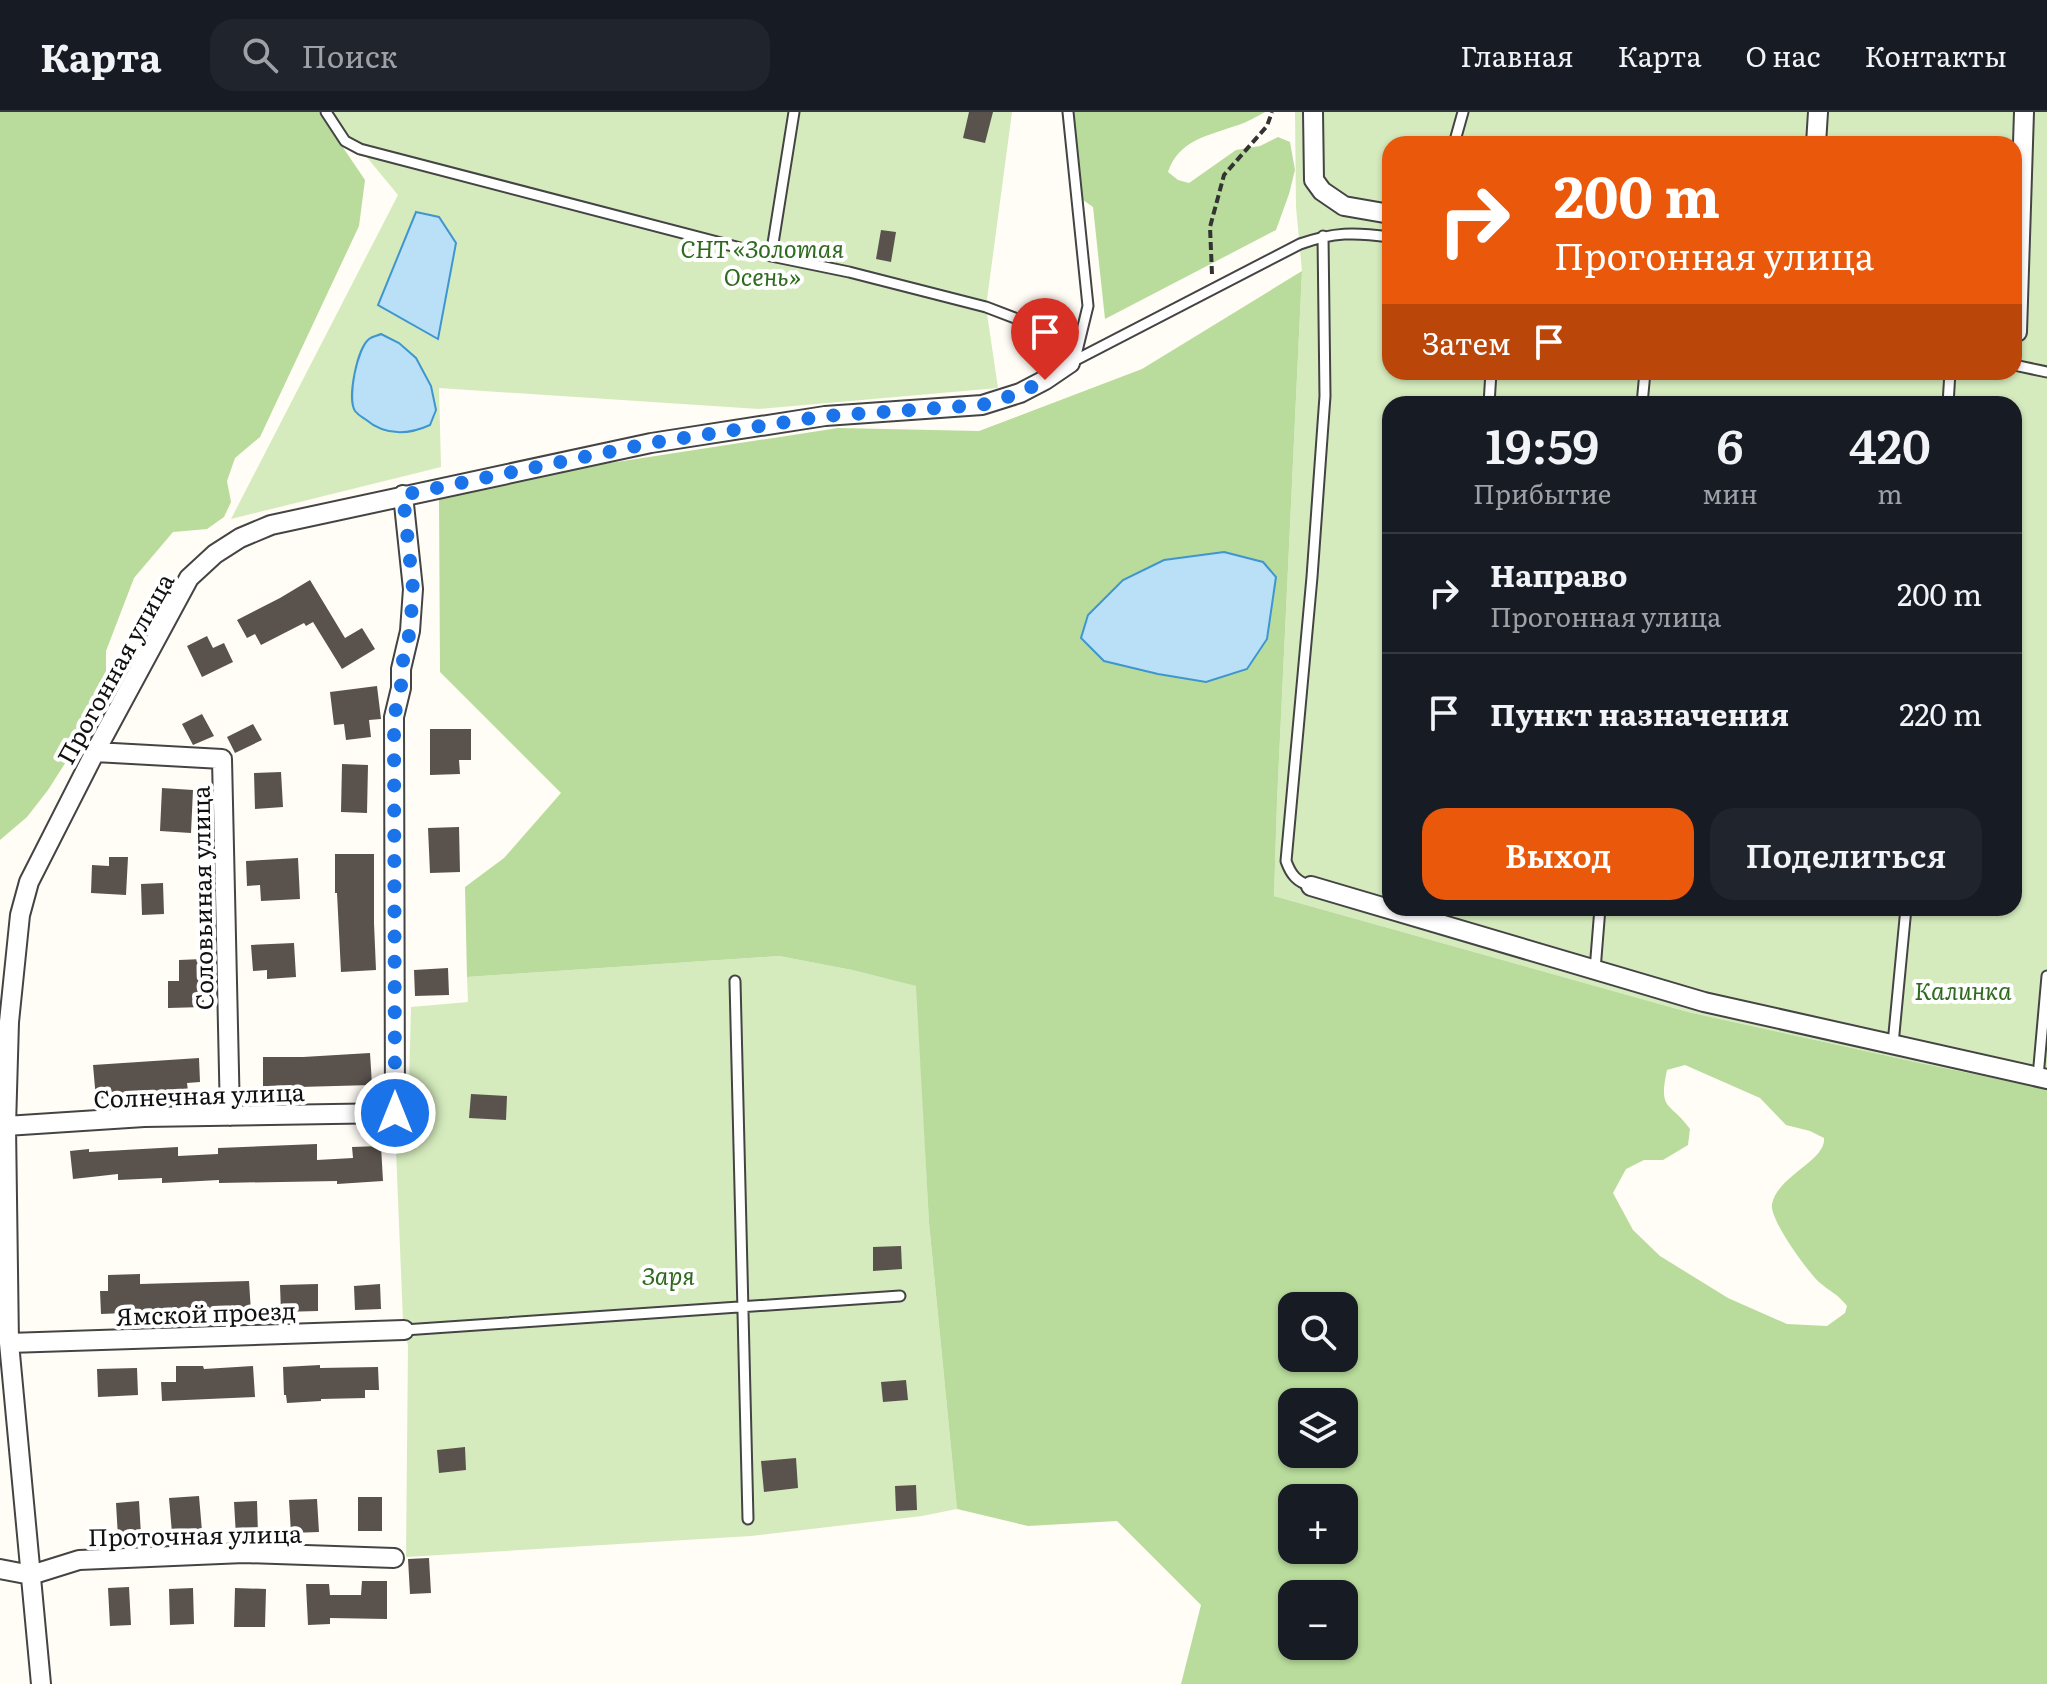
<!DOCTYPE html>
<html lang="ru">
<meta charset="utf-8">
<style>
body{margin:0;font-family:Literata,serif;background:#20242c;color:#f1f3f6;height:100vh;display:flex;flex-direction:column;font-size:30px;white-space:nowrap}
*{box-sizing:border-box;margin:0}
p{font-size:26px;color:#9ea1a6}
.icon{flex:none;width:44px;height:44px;fill:none;stroke:currentColor;stroke-width:2;stroke-linecap:round;stroke-linejoin:round}
.map{position:relative;flex:1;overflow:hidden}
.panel{position:absolute;left:1382px;top:284px;width:640px;height:520px;display:flex;flex-direction:column;background:#171b24;border-radius:24px;box-shadow:0 2px 6px #0004}
.panel>*{flex:none}
.hud{position:absolute;left:1382px;top:24px;width:640px;height:244px;border-radius:24px;box-shadow:0 2px 6px #0004;background:#ea580c;color:#fff;overflow:hidden}
.controls{position:absolute;left:1278px;top:1180px;display:grid;gap:16px}
.controls a{display:grid;place-items:center;width:80px;height:80px;border-radius:16px;background:#171b24;box-shadow:0 2px 6px #0004;font-size:40px}
.pin{position:absolute;display:grid;place-items:center;width:68px;height:68px;color:#fff;margin:-82px -34px;border-radius:50% 50% 50% 0;rotate:-45deg;box-shadow:0 0 8px #0007}
.pin .icon{rotate:45deg}
.me{position:absolute;width:88px;margin:-44px;rotate:0deg;stroke-linejoin:round;filter:drop-shadow(0 0 6px #0008)}
.turn{display:flex;align-items:center;gap:28px;height:168px;padding:0 40px;font-size:36px}
.turn .icon{width:104px;height:104px;stroke-width:2.5}
.turn b{display:block;font-size:56px;line-height:68px}
.then{display:flex;align-items:center;height:76px;padding:0 40px;background:#0003;gap:16px;font-size:30px}
.eta{display:flex;justify-content:space-evenly;align-items:center;height:136px;text-align:center}
.eta b{font-size:48px;font-weight:600;line-height:56px}
.cta{display:flex;gap:16px;margin-top:auto;padding:16px 40px}
.cta a{flex:1;height:92px;border-radius:24px;background:#ea580c;color:#fff;font-size:32px;font-weight:600;line-height:92px;text-align:center}
.cta a+a{background:#20242c;color:#f1f3f6}
ul{padding:0;list-style:none}
li{display:flex;align-items:center;gap:24px;height:120px;padding:0 40px;border-top:2px solid #363941}
li div{flex:1}
li b{display:block;font-size:30px}
li em{font-style:normal}
header{display:flex;align-items:center;gap:48px;box-sizing:border-box;height:112px;padding:0 40px;background:#171b24;border-bottom:2px solid #363941}
header strong{font-size:38px}
nav{display:flex;gap:44px;margin-inline-start:auto;font-size:28px}
.search{width:560px;height:72px;background:#20242c;display:flex;align-items:center;gap:20px;box-sizing:border-box;padding:0 28px;border-radius:24px;color:#9ea1a6;font-size:30px}
.map>svg:first-child{display:block}
</style>
<header>
<strong>Карта</strong>
<div class="search"><svg class="icon" aria-label="search" viewBox="0 0 24 24"><circle cx="10" cy="10" r="6"/><path d="M15 15l6 6"/></svg>Поиск</div>
<nav><a>Главная</a><a>Карта</a><a>О нас</a><a>Контакты</a></nav>
</header>
<div class="map">
<svg width="2047" height="1572" viewBox="0 0 2047 1572">
<rect width="100%" height="100%" fill="#fffdf5"/>
<path fill="#d5ebbd" fill-rule="evenodd" d="M326,0H1012L986,195L998,276L759,297L439,276L441,355L231,407L398,83L360,37L345,29Z
M1295,0H2047V977L1920,951L1688,900L1274,784L1277,690L1302,159L1296,95ZM1390,32H2014V260H1390ZM1390,292H2014V796H1390Z
M779,844L852,858L917,874L929,1111L957,1397L922,1404L751,1424L406,1445L408,1234L403,1209L395,1014H408L411,895L468,890L467,865Z"/>
<path fill="#b9dc9c" fill-rule="evenodd" d="M0,0H319L365,68L359,114L260,325L235,346L227,369L231,390L224,405L207,417L173,420L134,466L106,539V567L100,591L87,617L48,678L27,705L0,728Z
M1068,0H1265C1256,5 1246,11 1235,14C1207,24 1179,28 1168,60L1178,68L1189,71L1236,38L1260,34L1278,25L1290,30L1295,58L1289,82L1276,118L1105,207L1093,95L1076,83Z
M1302,159L1277,690L1274,784L1688,900L1920,951L2047,977V1572H1181L1201,1493L1117,1409L1028,1414L957,1397L929,1111L916,874L852,858L779,844L467,865L465,775L504,746L561,681L440,560L439,385L584,355L838,316L979,319L1142,257ZM1685,953L1760,986L1786,1013L1810,1019L1824,1026C1826,1049 1778,1063 1772,1092C1769,1107 1807,1159 1819,1170C1830,1180 1837,1181 1847,1194L1845,1201L1827,1214L1787,1212L1728,1186L1660,1144L1633,1118L1613,1081L1626,1057L1644,1048H1663L1688,1033L1690,1017C1670,989 1658,1000 1667,958ZM1292,1194H1344V1246H1292ZM1292,1290H1344V1342H1292ZM1292,1386H1344V1438H1292ZM1292,1482H1344V1534H1292Z"/>
<path fill="#b9e0f7" stroke="#3f96cf" stroke-width="2" d="M416,100L439,105L456,131L438,227L378,193Z
M381,222L399,231L416,246L431,274L436,298L430,313C408,323 385,324 365,307C362,305 358,303 355,299C347,286 357,237 369,227C373,224 377,224 381,222Z
M1224,440L1263,450L1276,465L1267,527L1247,557L1206,570L1158,562L1104,549L1081,526L1088,503L1123,468L1164,448Z"/>
<path fill="#5a524d" d="M969,0H993L985,31L963,26Z
M881,118L896,120L891,150L876,147Z
M310,468L345,526L362,516L375,537L342,557L313,510L306,514L304,511L261,533L255,522L247,526L237,508L280,486Z
M207,524L213,536L224,531L233,550L202,565L187,534Z
M377,574L381,607L369,608L371,625L346,628L344,612L334,613L330,580Z
M202,602L214,624L193,633L182,612Z
M253,612L262,628L235,641L227,625Z
M430,617H471V648H459L460,662L430,663Z
M342,652L368,653L367,701L341,700Z
M281,660L283,695L255,697L254,661Z
M162,676L193,678L191,721L160,719Z
M459,715L460,760L430,761L428,716Z
M335,742H374V811L376,858L341,860L337,781H335Z
M109,745H128L126,783L91,781L92,753L109,754Z
M298,746L300,787L261,789L260,773L247,774L246,749Z
M163,771L164,802L142,803L141,772Z
M294,831L296,865L267,867V858L253,859L251,833Z
M203,847L204,895L168,896V869H179V848Z
M448,856L449,883L415,884L414,858Z
M370,941L372,973L263,976V945H303Z
M199,946L200,970L187,971L188,979L96,987L93,953Z
M471,982L507,984L506,1008L469,1006Z
M317,1032V1048L353,1046L352,1035L381,1034L383,1069L337,1072V1069L219,1071V1068L162,1071V1066L118,1068V1062L73,1067L70,1039L89,1037V1040L178,1035V1044L218,1042V1036Z
M901,1134L902,1157L873,1159V1135Z
M140,1162V1172L249,1169L251,1200L222,1201V1197L101,1202L100,1179H108V1163Z
M318,1172V1199L281,1200L280,1173Z
M380,1172L381,1197L355,1198L354,1174Z
M320,1253V1256L378,1255L379,1278H365V1286L321,1287V1289L287,1291L286,1283H284L283,1255Z
M176,1254H203L204,1257L253,1254L255,1285L162,1289L161,1270H176Z
M137,1256L138,1283L98,1285L97,1257Z
M906,1268L908,1288L883,1290L881,1270Z
M465,1335L466,1358L439,1361L437,1338Z
M796,1346L798,1376L764,1380L761,1349Z
M916,1373L917,1398L896,1399L895,1374Z
M199,1384L202,1419L172,1421L169,1386Z
M358,1385H382V1419H358Z
M317,1387L319,1420L291,1421L289,1388Z
M139,1389L141,1423L118,1425L116,1391Z
M257,1389L258,1423L236,1424L234,1390Z
M429,1446L431,1481L410,1482L408,1447Z
M362,1469H387V1507L330,1506V1512L308,1513L306,1472H329L330,1483H361Z
M129,1475L131,1513L110,1514L108,1476Z
M193,1476L194,1512L170,1513L169,1477Z
M235,1476L266,1477L265,1515H234Z"/>
<g fill="none" stroke-linecap="round" stroke-linejoin="round">
<g stroke="#444" stroke-width="13">
<path id="service" d="M326,0L345,29L360,37L771,144L849,160L986,195L1020,208L1033,215L1044,224L1070,251
M1068,0L1088,194L1077,239L1070,251
M1454,32L1463,0
M771,144L794,0
M1070,251L1300,132C1334,120 1354,120 1390,125
M2014,253L2047,260
M1489,292L1491,260
M1642,292L1645,260
M1948,292L1950,260
M1311,774C1297,770 1291,763 1286,749L1312,465L1325,284L1323,124
M1595,858L1600,796
M735,869L748,1407
M1893,932L1906,796
M2038,965L2047,864
M404,1218L900,1184"/>
</g>
<g stroke="#444" stroke-width="22">
<path id="minor" d="M1313,0L1314,68L1322,79L1344,94L1390,102
M1816,32L1818,0
M2017,220L2024,0
M95,640L222,647L230,1004
M1311,774L1704,890L2047,967
M6,1014L144,1005L395,1001L394,605L401,576V557L410,519L413,477L403,383
M9,1231L404,1218
M0,1457L31,1463L79,1448L244,1441L394,1446
M41,1572L9,1231L6,1014L9,910L20,803L29,770L95,640L189,466L215,442L240,426L271,413L651,331L825,304L982,293L1020,281L1045,268L1070,251"/>
</g>
<path stroke="#333" stroke-width="4" stroke-dasharray="8 4" stroke-linecap="butt" d="M1212,162L1210,115L1224,63L1267,14L1272,0"/>
<use href="#service" stroke="#fff" stroke-width="9"/>
<use href="#minor" stroke="#fff" stroke-width="18"/>
</g>
<g fill="none" stroke-linecap="round" stroke-linejoin="round">
<path stroke="#1a73e8" stroke-width="14" stroke-dasharray="0 25.2" d="M395,1001L394,605L401,576V557L410,519L413,477L403,383L651,331L825,304L982,293L1020,281L1045,268"/>
</g>
<g text-anchor="middle" dominant-baseline="central" stroke-width="8" stroke-linejoin="round" paint-order="stroke">
<g font-size="24" font-style="italic" fill="#2f6b1f" stroke="#fff">
<text x="762" y="135">СНТ «Золотая<tspan x="762" dy="28">Осень»</tspan></text>
<text x="1963" y="877">Калинка</text>
<text x="668" y="1162">Заря</text>
</g>
<g font-size="24" fill="#111" stroke="#fff">
<text transform="translate(114 556) rotate(-61)">Прогонная улица</text>
<text transform="translate(201 786) rotate(-91)">Соловьиная улица</text>
<text transform="translate(199 982) rotate(-2)">Солнечная улица</text>
<text transform="translate(206 1200) rotate(-2)">Ямской проезд</text>
<text transform="translate(195 1422) rotate(-1)">Проточная улица</text>
</g>
</g>
</svg>
<div class="controls">
<a><svg class="icon" aria-label="search" viewBox="0 0 24 24"><circle cx="10" cy="10" r="6"/><path d="M15 15l6 6"/></svg></a>
<a><svg class="icon" aria-label="layers" viewBox="0 0 24 24"><path d="M12 4l9 5-9 5-9-5zM3 14l9 5 9-5"/></svg></a>
<a>+</a>
<a>−</a>
</div>
<div class="pin" style="left:1045px;top:268px;background:#d93025"><svg class="icon" aria-label="arrive" viewBox="0 0 24 24"><path d="M6 21V4h12l-3 4 3 4H6"/></svg></div>
<svg class="me" style="left:395px;top:1001px" viewBox="-20 -20 40 40"><circle r="17" fill="#1a73e8" stroke="#fff" stroke-width="3"/><path d="M0-11L8 9 0 5-8 9z" fill="#fff"/></svg>
<div class="hud">
<div class="turn"><svg class="icon" aria-label="right" viewBox="0 0 24 24"><path d="M7 20v-9h11M14 6l5 5-5 5"/></svg><div><b>200 m</b>Прогонная улица</div></div>
<div class="then">Затем<svg class="icon" aria-label="arrive" viewBox="0 0 24 24"><path d="M6 21V4h12l-3 4 3 4H6"/></svg></div>
</div>
<section class="panel">
<div class="eta">
<div><b>19:59</b><p>Прибытие</p></div>
<div><b>6</b><p>мин</p></div>
<div><b>420</b><p>m</p></div>
</div>
<ul>
<li><svg class="icon" aria-label="right" viewBox="0 0 24 24"><path d="M7 20v-9h11M14 6l5 5-5 5"/></svg><div><b>Направо</b><p>Прогонная улица</p></div><em>200 m</em></li>
<li><svg class="icon" aria-label="arrive" viewBox="0 0 24 24"><path d="M6 21V4h12l-3 4 3 4H6"/></svg><div><b>Пункт назначения</b></div><em>220 m</em></li>
</ul>
<div class="cta"><a>Выход</a><a>Поделиться</a></div>
</section>
</div>
